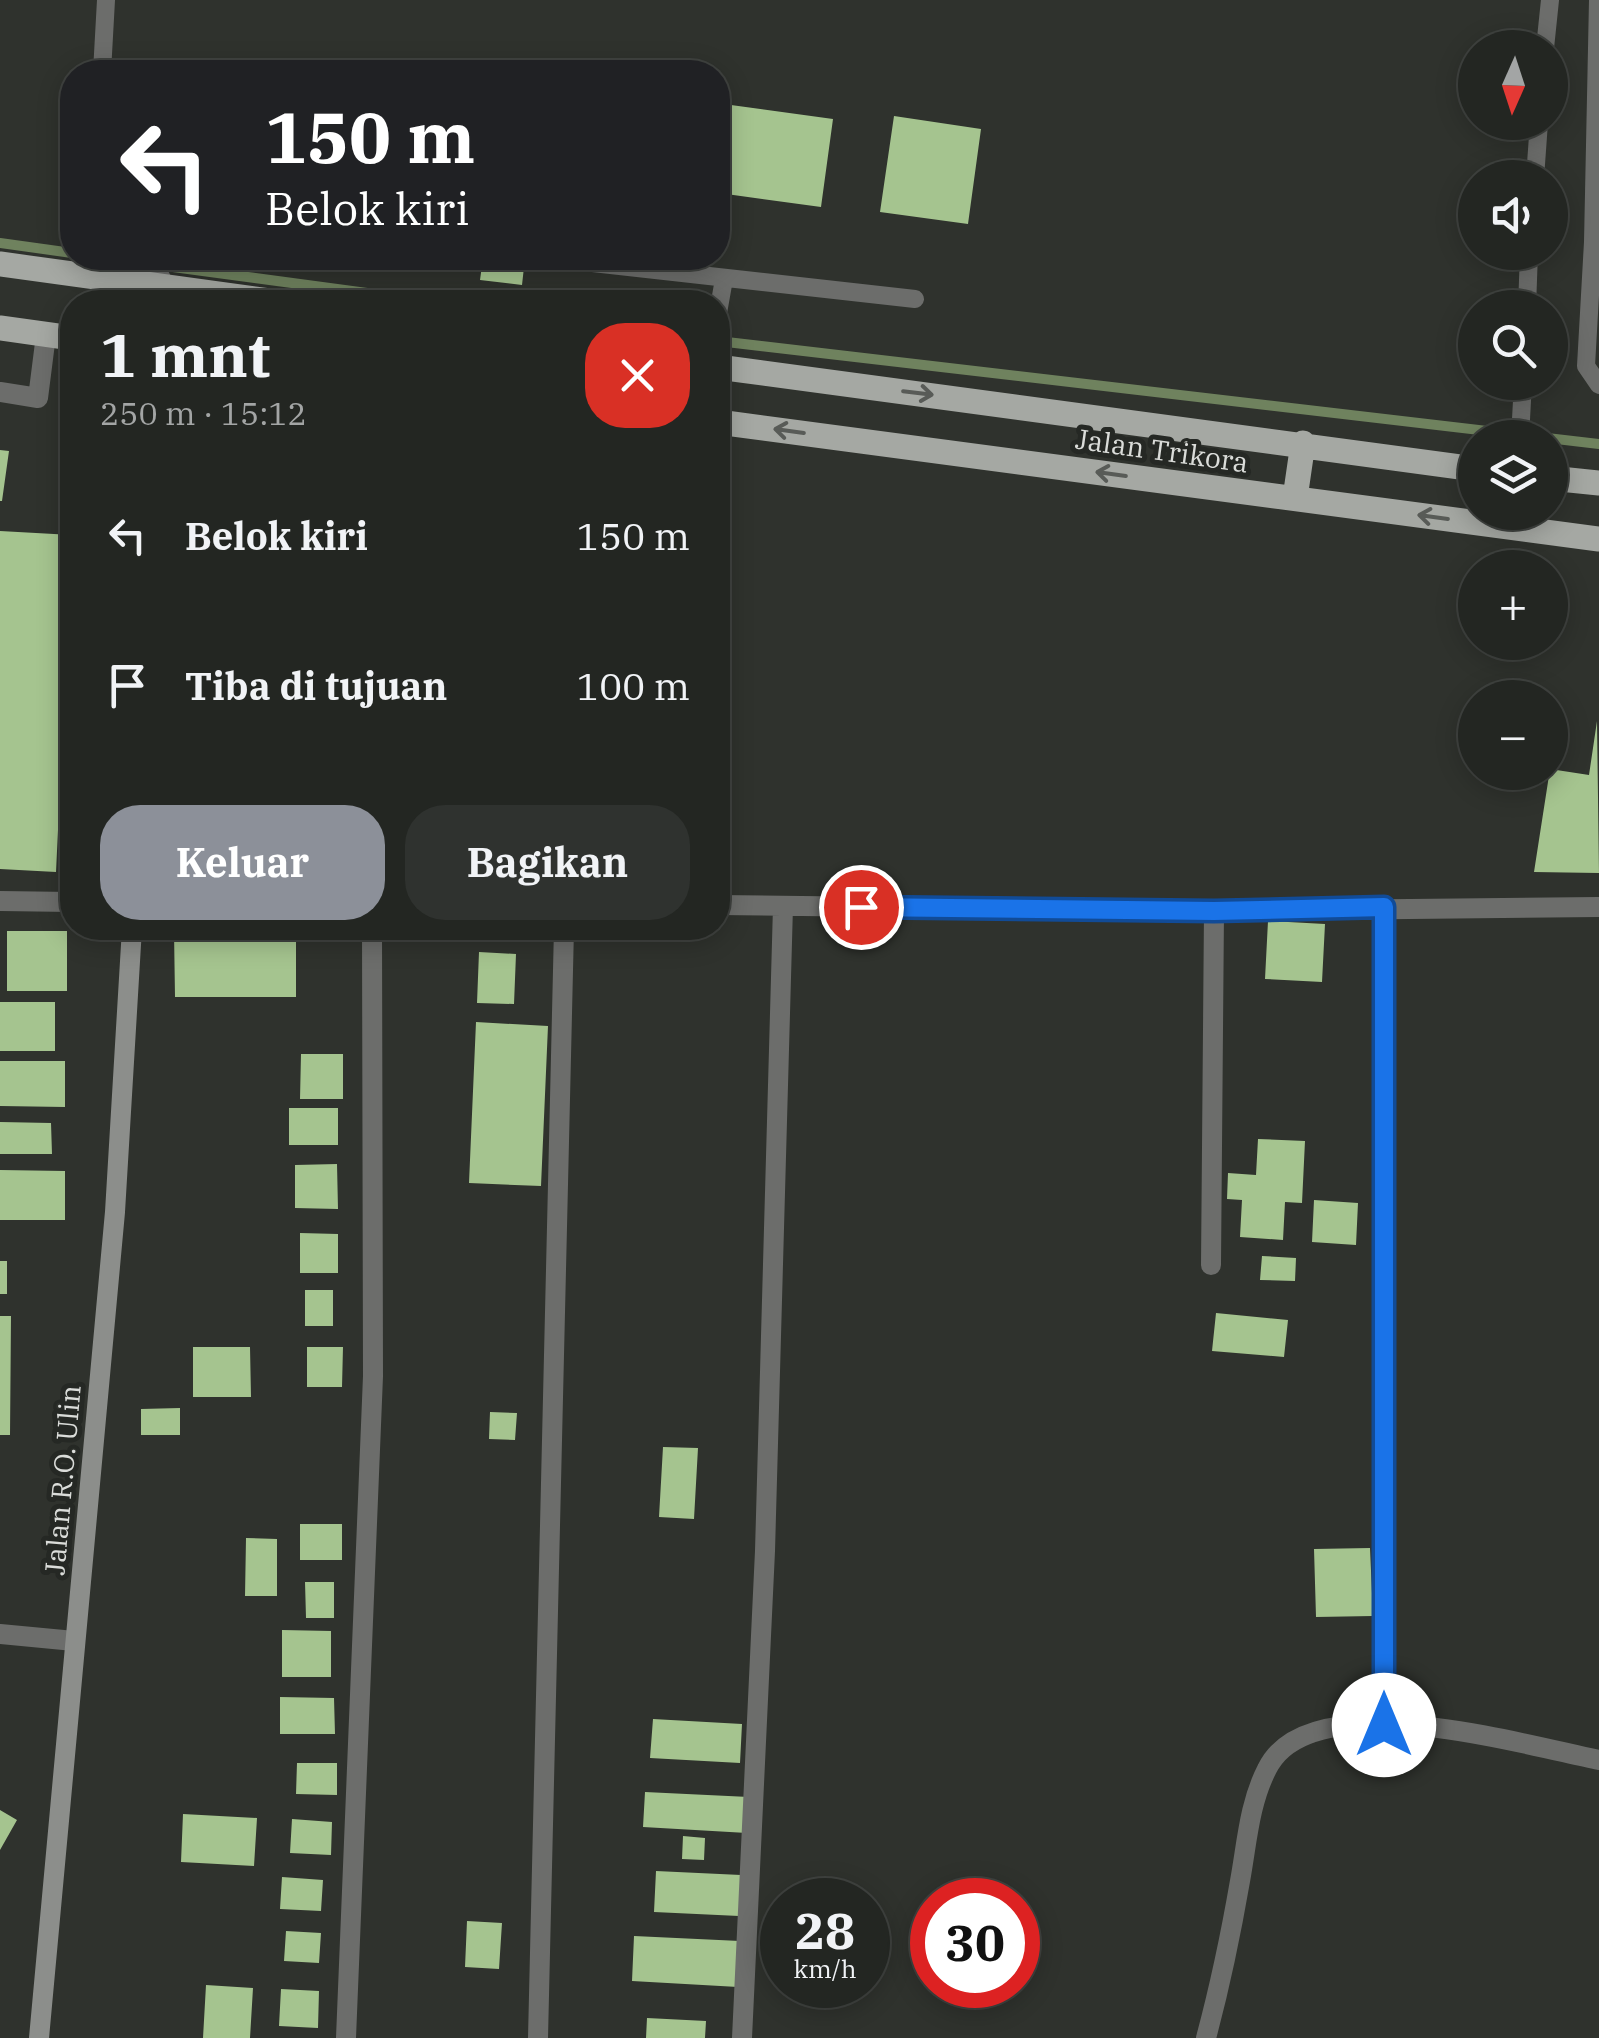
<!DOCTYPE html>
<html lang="id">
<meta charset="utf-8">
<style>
body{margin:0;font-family:"IBM Plex Serif",serif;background:#2f322f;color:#f1f3f6;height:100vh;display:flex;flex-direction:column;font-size:38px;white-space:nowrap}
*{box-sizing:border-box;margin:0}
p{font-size:32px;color:#a3a5a5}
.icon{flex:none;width:55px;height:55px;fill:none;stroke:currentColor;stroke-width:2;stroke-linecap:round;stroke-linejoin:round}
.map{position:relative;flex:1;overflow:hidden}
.drawer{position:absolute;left:60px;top:290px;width:670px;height:650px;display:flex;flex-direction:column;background:#232622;border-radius:40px;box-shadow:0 5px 25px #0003,0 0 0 2px #404340}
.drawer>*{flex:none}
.banner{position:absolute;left:60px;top:60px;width:670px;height:210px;border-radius:40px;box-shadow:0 5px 25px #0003,0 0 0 2px #404340;background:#202124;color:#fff;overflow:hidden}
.needle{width:65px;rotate:183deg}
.fabs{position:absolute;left:1458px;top:30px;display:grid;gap:20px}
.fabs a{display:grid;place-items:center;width:110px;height:110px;border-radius:50%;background:#232622;box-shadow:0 5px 25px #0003,0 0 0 2px #404340;font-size:50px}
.speed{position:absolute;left:760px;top:1878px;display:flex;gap:20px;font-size:50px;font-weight:700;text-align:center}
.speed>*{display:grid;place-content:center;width:130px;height:130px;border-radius:50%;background:#232622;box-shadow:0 5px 25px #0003,0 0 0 2px #404340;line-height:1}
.speed small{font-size:25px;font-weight:400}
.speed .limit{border:15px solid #d22;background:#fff;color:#111}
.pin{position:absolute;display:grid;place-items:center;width:85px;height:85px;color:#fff;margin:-42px;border:5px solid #fff;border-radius:50%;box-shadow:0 2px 10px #0007}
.me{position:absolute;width:110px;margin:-55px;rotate:0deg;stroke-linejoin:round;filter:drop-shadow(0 0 8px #0008)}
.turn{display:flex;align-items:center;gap:35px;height:210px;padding:0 40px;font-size:45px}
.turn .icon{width:130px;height:130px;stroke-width:2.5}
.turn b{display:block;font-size:70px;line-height:85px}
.round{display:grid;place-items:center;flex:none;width:105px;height:105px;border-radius:40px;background:#2f322f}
.headline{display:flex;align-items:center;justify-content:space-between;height:170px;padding:0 40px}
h1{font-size:60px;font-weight:700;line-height:75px}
.cta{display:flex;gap:20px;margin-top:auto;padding:20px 40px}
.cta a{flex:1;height:115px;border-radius:40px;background:#8c9099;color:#fff;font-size:40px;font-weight:700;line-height:115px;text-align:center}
.cta a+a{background:#2f322f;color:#f1f3f6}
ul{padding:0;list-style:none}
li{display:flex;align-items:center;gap:30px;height:150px;padding:0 40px}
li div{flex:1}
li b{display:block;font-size:38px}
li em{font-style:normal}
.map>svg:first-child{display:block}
</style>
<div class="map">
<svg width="1599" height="2038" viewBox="0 0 1599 2038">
<rect width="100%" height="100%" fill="#2f322d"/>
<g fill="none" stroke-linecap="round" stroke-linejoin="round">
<path stroke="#6f825e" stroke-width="10" d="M0,243L72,253
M106,258L434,302
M718,341L1599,444"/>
</g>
<path fill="#a5c48f" d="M731,105L833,119L821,207L719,193Z
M894,116L981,129L968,224L880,212Z
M483,258H525L522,285L480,280Z
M0,450L9,451L2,501H0Z
M0,531L72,535L56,872L0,869Z
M1597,721L1599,873L1534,872L1550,769L1589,775Z
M1268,921L1325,924L1322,982L1265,979Z
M296,930V997H175L174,931Z
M7,931H67V991H7Z
M479,952L516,954L514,1004L477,1003Z
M0,1002H55V1051H0Z
M476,1022L548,1026L541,1186L469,1183Z
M301,1054H343V1099H300Z
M0,1061H65V1107L0,1106Z
M289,1108H338V1145H289Z
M0,1122L51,1123L52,1154H0Z
M1258,1139L1305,1141L1302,1203L1285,1202L1283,1240L1240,1237L1242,1200L1227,1199L1228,1173L1256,1175Z
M337,1164L338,1209L295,1208V1165Z
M0,1170L65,1171V1220H0Z
M1314,1200L1358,1203L1356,1245L1312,1242Z
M300,1233L338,1234V1273H300Z
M1262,1256L1296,1258L1295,1281L1260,1280Z
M0,1261H7V1294H0Z
M305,1290H333V1326H305Z
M1216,1313L1288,1320L1284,1357L1212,1351Z
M0,1316H11L10,1435H0Z
M193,1347H250L251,1397H193Z
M307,1347H343L342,1387H307Z
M180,1408V1435H141V1409Z
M490,1412L517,1413L515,1440L489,1439Z
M663,1447L698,1448L694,1519L659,1517Z
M300,1524H342V1560H300Z
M246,1538L277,1539V1596H245Z
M1370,1548L1373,1616L1316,1617L1314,1549Z
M305,1582H334V1618H306Z
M282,1630L331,1631V1677H282Z
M280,1697L334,1698L335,1734H280Z
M653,1719L742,1724L740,1763L650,1758Z
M297,1763H337V1795L296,1794Z
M645,1792L749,1797L747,1833L643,1827Z
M0,1810L17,1820L0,1850Z
M183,1814L257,1818L254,1866L181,1862Z
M292,1819L332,1822L331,1855L290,1853Z
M683,1836L705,1838L704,1860L682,1859Z
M656,1871L741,1875L739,1916L654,1912Z
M282,1877L323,1880L321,1911L280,1909Z
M467,1921L502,1923L499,1969L465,1967Z
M286,1931L321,1933L319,1963L284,1961Z
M634,1936L740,1941L738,1987L632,1981Z
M206,1985L253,1988L250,2038H203Z
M281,1989L319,1991L318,2028L279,2026Z
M647,2018L706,2021L705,2038H646Z"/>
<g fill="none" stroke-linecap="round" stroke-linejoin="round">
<path stroke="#6c6d6b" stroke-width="18" d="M1545,48L1550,0
M102,72L106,0
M1535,178L1539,122
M1599,241L1593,242L1586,366L1599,385
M1593,242L1598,0
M151,258L166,286
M548,258L915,299
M1527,308L1529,252
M718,313L724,279
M1520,438L1523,382"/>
<path stroke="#6c6d6b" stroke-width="20" d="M0,392L38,398L46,335
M0,901L72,902
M718,905L1214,911L1599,907
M1384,907V1725
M1211,1265L1214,911
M0,1634L74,1641
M346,2038L373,1376L372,928
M538,2038L564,928
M742,2038L765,1551L783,906
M1206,2038C1220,1986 1231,1933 1240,1881C1247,1843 1249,1804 1267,1769C1309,1682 1524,1745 1599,1760"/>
<path stroke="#8c8e8b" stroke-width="20" d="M39,2038L115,1212L132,928"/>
<path stroke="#a5a8a3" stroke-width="25" d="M0,264L277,302
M0,328L72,338
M718,367L1475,469
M718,422L1599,539
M1550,478L1599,483
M1295,498L1303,443"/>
</g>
<defs><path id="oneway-shaft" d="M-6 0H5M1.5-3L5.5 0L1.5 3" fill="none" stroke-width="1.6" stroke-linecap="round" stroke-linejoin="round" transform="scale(2.5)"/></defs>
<g stroke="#585b57">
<use href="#oneway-shaft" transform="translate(918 393) rotate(7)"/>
<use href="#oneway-shaft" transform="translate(789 431) rotate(-172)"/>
<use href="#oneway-shaft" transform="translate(1111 474) rotate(-172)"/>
<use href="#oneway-shaft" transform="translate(1433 517) rotate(-172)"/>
</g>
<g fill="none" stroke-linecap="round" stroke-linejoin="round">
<g stroke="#114b97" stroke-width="25">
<path id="route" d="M861,907L1214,911L1384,907V1725"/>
</g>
<use href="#route" stroke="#1a73e8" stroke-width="18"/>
</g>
<g text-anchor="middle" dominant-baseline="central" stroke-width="10" stroke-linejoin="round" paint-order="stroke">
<g font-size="28" fill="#dadcd9" stroke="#252824">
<text transform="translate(1162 450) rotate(8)">Jalan Trikora</text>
<text transform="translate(62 1480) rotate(-85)">Jalan R.O. Ulin</text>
</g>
</g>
</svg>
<div class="fabs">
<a><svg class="needle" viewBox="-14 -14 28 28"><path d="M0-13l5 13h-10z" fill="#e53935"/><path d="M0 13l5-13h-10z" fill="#a3a5a5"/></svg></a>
<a><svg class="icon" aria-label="sound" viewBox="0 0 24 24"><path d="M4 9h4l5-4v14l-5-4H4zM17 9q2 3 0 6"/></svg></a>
<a><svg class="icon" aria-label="search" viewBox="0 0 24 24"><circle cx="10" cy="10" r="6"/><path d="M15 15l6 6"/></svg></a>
<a><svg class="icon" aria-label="layers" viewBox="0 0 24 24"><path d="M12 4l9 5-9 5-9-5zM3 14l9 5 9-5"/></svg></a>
<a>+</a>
<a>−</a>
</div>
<div class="speed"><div>28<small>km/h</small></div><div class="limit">30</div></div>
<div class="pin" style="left:861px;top:907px;background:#d93025"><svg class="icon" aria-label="arrive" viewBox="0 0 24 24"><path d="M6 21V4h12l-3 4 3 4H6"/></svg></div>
<svg class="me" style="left:1384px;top:1725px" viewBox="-20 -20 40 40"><circle r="19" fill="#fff"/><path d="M0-13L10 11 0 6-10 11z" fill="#1a73e8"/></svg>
<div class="banner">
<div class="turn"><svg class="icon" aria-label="left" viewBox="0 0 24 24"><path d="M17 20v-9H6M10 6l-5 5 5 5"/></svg><div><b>150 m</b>Belok kiri</div></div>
</div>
<section class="drawer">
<div class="headline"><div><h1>1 mnt</h1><p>250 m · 15:12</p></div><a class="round" style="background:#d93025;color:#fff"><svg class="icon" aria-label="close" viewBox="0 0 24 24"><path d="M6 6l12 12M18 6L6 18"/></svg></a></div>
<ul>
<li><svg class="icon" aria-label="left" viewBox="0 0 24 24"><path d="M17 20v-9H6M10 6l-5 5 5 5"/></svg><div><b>Belok kiri</b></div><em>150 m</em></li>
<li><svg class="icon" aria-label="arrive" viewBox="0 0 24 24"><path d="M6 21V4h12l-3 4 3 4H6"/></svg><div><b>Tiba di tujuan</b></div><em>100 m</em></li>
</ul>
<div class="cta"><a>Keluar</a><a>Bagikan</a></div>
</section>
</div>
